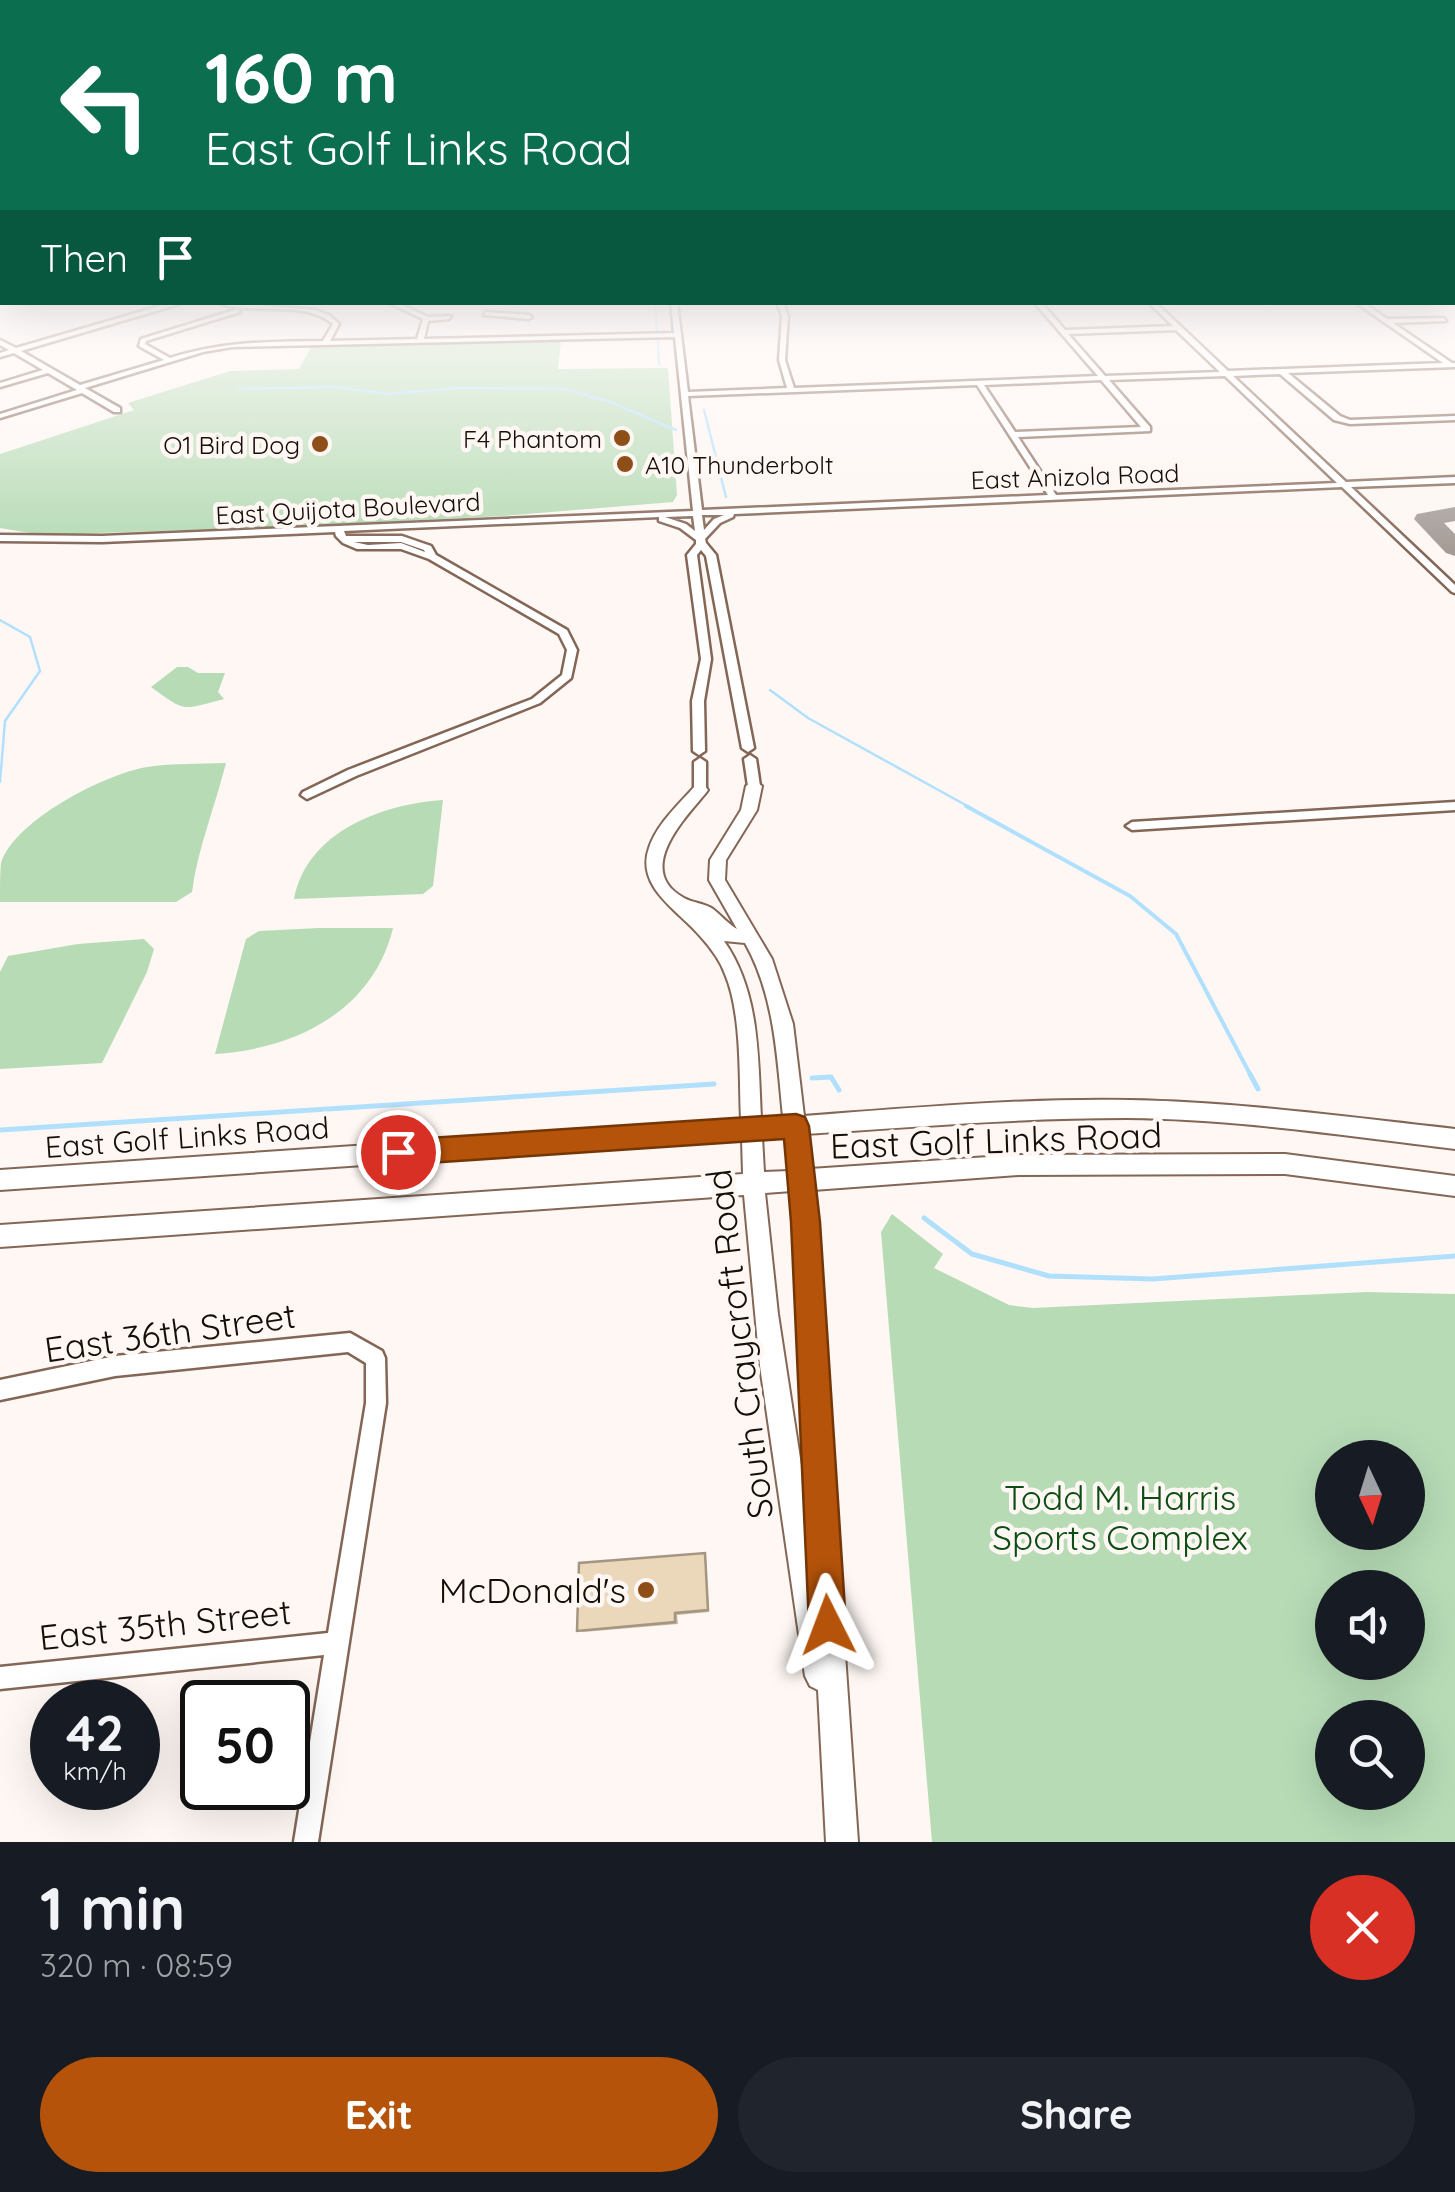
<!DOCTYPE html>
<meta charset="utf-8">
<style>
body{margin:0;font-family:Quicksand,sans-serif;background:#20242c;color:#f1f3f6;height:100vh;display:flex;flex-direction:column;font-size:38px;white-space:nowrap}
*{box-sizing:border-box;margin:0}
p{font-size:32px;color:#9ea1a6}
.icon{flex:none;width:55px;height:55px;fill:none;stroke:currentColor;stroke-width:2;stroke-linecap:round;stroke-linejoin:round}
.map{position:relative;height:1842px;overflow:hidden}
.sheet{display:flex;flex-direction:column;background:#171b24;flex:1}
.sheet>*{flex:none}
.hud{position:absolute;left:0px;top:0px;width:1455px;height:305px;box-shadow:0 10px 40px #0002;background:#0b6e4f;color:#fff;overflow:hidden}
.needle{width:65px;rotate:176deg}
.fabs{position:absolute;left:1315px;top:1440px;display:grid;gap:20px}
.fabs a{display:grid;place-items:center;width:110px;height:110px;border-radius:50%;background:#171b24;box-shadow:0 10px 40px #0002;font-size:50px}
.speed{position:absolute;left:30px;top:1680px;display:flex;gap:20px;font-size:50px;font-weight:700;text-align:center}
.speed>*{display:grid;place-content:center;width:130px;height:130px;border-radius:50%;background:#171b24;box-shadow:0 10px 40px #0002;line-height:1}
.speed small{font-size:25px;font-weight:400}
.speed .limit{border:5px solid #111;border-radius:15px;background:#fff;color:#111}
.pin{position:absolute;display:grid;place-items:center;width:85px;height:85px;color:#fff;margin:-42px;border:5px solid #fff;border-radius:50%;box-shadow:0 2px 10px #0007}
.me{position:absolute;width:110px;margin:-55px;rotate:357deg;stroke-linejoin:round;filter:drop-shadow(0 0 8px #0008)}
.turn{display:flex;align-items:center;gap:35px;height:210px;padding:0 40px;font-size:45px}
.turn .icon{width:130px;height:130px;stroke-width:2.5}
.turn b{display:block;font-size:70px;line-height:85px}
.then{display:flex;align-items:center;height:95px;padding:0 40px;background:#0003;gap:20px;font-size:38px}
.round{display:grid;place-items:center;flex:none;width:105px;height:105px;border-radius:52px;background:#20242c}
.overview{display:flex;align-items:center;justify-content:space-between;height:170px;padding:0 40px}
h1{font-size:60px;font-weight:700;line-height:75px}
.action{display:flex;gap:20px;margin-top:auto;padding:20px 40px}
.action a{flex:1;height:115px;border-radius:60px;background:#b45309;color:#fff;font-size:40px;font-weight:700;line-height:115px;text-align:center}
.action a+a{background:#20242c;color:#f1f3f6}
.map>svg:first-child{display:block}
</style>
<div class="map">
<svg width="1455" height="1842" viewBox="0 0 1455 1842">
<rect width="100%" height="100%" fill="#fef7f3"/>
<path fill="#b6dbb5" fill-rule="evenodd" d="M561,341L558,369L668,368L677,495L673,502L503,516L298,526L42,535L0,528V454L134,410L128,403L230,371L299,369L311,347Z
M177,667H188L198,673H225L218,692L224,699C181,710 187,713 151,687Z
M226,763C215,807 198,847 192,892L176,902H0C0,890 0,874 1,863C15,820 105,774 147,767C173,763 200,764 226,763Z
M443,800L433,886L423,894L294,899C307,831 383,804 443,800Z
M319,928H393C373,1011 295,1049 215,1054L246,939L259,931Z
M144,939L154,949L147,972L102,1063L0,1069V972L8,956L78,944Z
M892,1214L943,1254L934,1268L1009,1305L1033,1308L1366,1292L1455,1294V1842H932L881,1232ZM1332,1458H1408V1532H1332ZM1332,1588H1408V1662H1332ZM1332,1718H1408V1792H1332Z"/>
<g fill="none" stroke-linecap="round" stroke-linejoin="round">
<path stroke="#b1e0fd" stroke-width="2.5" d="M655,302L657,332
M658,339L659,365
M239,389L336,387L388,394L461,388L564,389L608,401L676,430
M704,410L726,497
M0,620L30,637L40,671L5,721L0,782
M770,690L808,718L971,808"/>
<path stroke="#b1e0fd" stroke-width="4" d="M966,806L1130,896L1176,934L1251,1076"/>
<path stroke="#b1e0fd" stroke-width="5" d="M1250,1074L1258,1089
M812,1078L831,1077L839,1090
M0,1130L714,1084
M924,1218L972,1254L1049,1276L1153,1279L1455,1256"/>
<path fill="#a59c98" fill-rule="evenodd" d="M1455,507V521L1444,523L1455,534V556L1446,553L1414,519L1417,514Z"/>
<g stroke="#836656" stroke-width="5">
<path id="minor" d="M174,302H186L21,351L80,385L164,360L139,346L141,339L238,309L240,312L146,341L145,344L170,358C225,341 267,342 323,341L333,324C301,298 252,317 216,302L316,310L329,315L339,324L330,341L417,339L423,319L387,302H396L428,317L451,316L449,319L428,321L424,339L674,333L671,302H677L688,392L787,388L779,360L782,316L777,302H783L788,316L785,360L794,388L1098,376L1034,302H1041L1065,330L1173,326L1148,302H1155L1228,371L1443,363L1355,302H1363L1387,319L1444,318L1446,321L1393,323L1452,363H1455V367L1288,373L1340,416L1350,420L1455,416V420L1350,424L1334,420L1280,374L1233,376L1346,482L1455,477V483L1351,487L1455,585V593L1452,592L1342,487L734,514L733,517L720,523L705,539L706,543L716,555L754,748L748,752L742,748L706,556L701,550L697,555L711,659L704,701L705,751L699,755L693,751L692,701L701,659L687,555L696,544V540L680,528L659,521V517L344,531L346,536H402L431,546L436,555L567,630L577,650L571,678L540,703L356,776L307,799L301,795L303,792L348,770L532,699L562,675L567,650L559,634L429,559L401,549H357L343,543L336,536L335,532L102,542L0,541V535L102,536L693,511L675,337L232,347L203,352L85,388L120,408V412H114L82,393L0,418V414L77,390L48,373L0,387V383L43,370L14,353L0,357V353L9,350L0,345V340L16,348ZM1176,330L1220,372L1105,376L1068,334ZM1225,376L1337,483L1056,495L1018,437L1150,431V427L1109,380ZM1101,380L1141,427L1015,432L984,385ZM977,385L1048,495L702,510L688,396ZM702,515H724L714,519L704,530ZM693,516L695,531L686,524L665,517ZM354,542H401L424,550L425,552L401,543L368,545Z
M486,312L529,315L532,317L529,319L484,315Z
M750,755L756,759L760,786L754,790L748,786L744,759Z
M700,758L706,762V790L700,794L694,790V762Z
M1455,802V810L1132,830L1126,826L1132,822Z
M350,1333L382,1351L385,1358L386,1403L318,1842H294L324,1655L0,1689V1667L328,1633L366,1403V1363L348,1352L115,1376L0,1400V1380L115,1356Z"/>
</g>
<g stroke="#836656" stroke-width="4">
<path id="major" d="M754,781L762,786L757,810L726,860L725,880L772,959L793,1024L804,1116C912,1108 1021,1098 1130,1100C1239,1102 1347,1117 1455,1129V1149C1347,1136 1237,1119 1127,1118C1020,1118 913,1127 806,1134L810,1169L1019,1155L1285,1154L1455,1176V1196L1285,1174L1019,1175L813,1190L858,1842H826L818,1690L810,1686L805,1676L760,1366L744,1195L0,1247V1225L743,1174L742,1139L0,1190V1170L741,1120C739,1077 742,1014 725,974C720,960 710,947 700,936C679,911 635,887 649,848C657,824 678,805 695,786H705L708,790L705,794C684,819 634,871 684,898C693,903 704,903 713,909C721,915 728,924 737,929L709,880L710,860L741,810L746,786ZM724,941L745,943C775,996 777,1058 783,1117L761,1118C758,1058 760,992 724,941ZM786,1136L789,1171L764,1172L762,1137ZM792,1191L794,1214L810,1524L778,1314L765,1193Z"/>
</g>
<use href="#minor" fill="#fff" fill-rule="evenodd"/>
<use href="#major" fill="#fff" fill-rule="evenodd"/>
</g>
<path fill="#cab9a0" d="M706,1557L709,1612L677,1615L678,1624L583,1632L577,1631Z"/>
<path fill="#ebd7ba" stroke="#a49682" stroke-width="2.5" d="M705,1553L708,1610L675,1613V1622L577,1631L579,1563Z"/>
<linearGradient id="sky" x2="0" y2="1"><stop stop-color="#92c6f0"/><stop offset="0.53" stop-color="#fffbfa"/><stop offset="1" stop-color="#fffbfa" stop-opacity="0"/></linearGradient>
<rect width="1455" height="551" fill="url(#sky)"/>
<path fill="#b45309" stroke="#753606" stroke-width="2.5" d="M796,1114L805,1117L809,1126L820,1222L846,1625L841,1638L828,1644L814,1638L809,1625L791,1222L784,1139L398,1165L389,1162L385,1152L389,1143L398,1140Z"/>
<g fill="#8e4e17" stroke="#fef7f3" stroke-width="4">
<circle cx="622" cy="438" r="10"/>
<circle cx="320" cy="444" r="10"/>
<circle cx="625" cy="464" r="10"/>
<circle cx="646" cy="1590" r="10"/>
</g>
<g text-anchor="middle" dominant-baseline="central" stroke-width="9" stroke-linejoin="round" paint-order="stroke">
<g font-size="25" fill="#180e08" stroke="#fef7f3" text-anchor="end">
<text x="602" y="438">F4 Phantom</text>
<text x="300" y="444">O1 Bird Dog</text>
<text x="645" y="464" text-anchor="start">A10 Thunderbolt</text>
</g>
<g font-size="25" fill="#180e08" stroke="#fef7f3">
<text transform="translate(1075 476) rotate(-2)">East Anizola Road</text>
<text transform="translate(348 508) rotate(-3)">East Quijota Boulevard</text>
</g>
<g font-size="30" fill="#180e08" stroke="#fef7f3">
<text transform="translate(187 1137) rotate(-4)">East Golf Links Road</text>
</g>
<g font-size="35" fill="#180e08" stroke="#fef7f3">
<text transform="translate(996 1140) rotate(-2)">East Golf Links Road</text>
<text transform="translate(170 1332) rotate(-8)">East 36th Street</text>
<text transform="translate(739 1344) rotate(-97)">South Craycroft Road</text>
<text transform="translate(165 1624) rotate(-6)">East 35th Street</text>
</g>
<g font-size="35" fill="#0b4d13" stroke="#fef7f3">
<text x="1120" y="1497">Todd M. Harris<tspan x="1120" dy="40">Sports Complex</tspan></text>
</g>
<g font-size="35" fill="#180e08" stroke="#fef7f3" text-anchor="end">
<text x="626" y="1590">McDonald's</text>
</g>
</g>
</svg>
<div class="fabs">
<a><svg class="needle" viewBox="-14 -14 28 28"><path d="M0-13l5 13h-10z" fill="#e53935"/><path d="M0 13l5-13h-10z" fill="#9ea1a6"/></svg></a>
<a><svg class="icon" aria-label="sound" viewBox="0 0 24 24"><path d="M4 9h4l5-4v14l-5-4H4zM17 9q2 3 0 6"/></svg></a>
<a><svg class="icon" aria-label="search" viewBox="0 0 24 24"><circle cx="10" cy="10" r="6"/><path d="M15 15l6 6"/></svg></a>
</div>
<div class="speed"><div>42<small>km/h</small></div><div class="limit">50</div></div>
<div class="pin" style="left:398px;top:1152px;background:#d93025"><svg class="icon" aria-label="arrive" viewBox="0 0 24 24"><path d="M6 21V4h12l-3 4 3 4H6"/></svg></div>
<svg class="me" style="left:828px;top:1625px" viewBox="-20 -20 40 40"><path d="M0-17L14 15 0 8-14 15z" fill="#b45309" stroke="#fff" stroke-width="4"/></svg>
<div class="hud">
<div class="turn"><svg class="icon" aria-label="left" viewBox="0 0 24 24"><path d="M17 20v-9H6M10 6l-5 5 5 5"/></svg><div><b>160 m</b>East Golf Links Road</div></div>
<div class="then">Then<svg class="icon" aria-label="arrive" viewBox="0 0 24 24"><path d="M6 21V4h12l-3 4 3 4H6"/></svg></div>
</div>
</div>
<section class="sheet">
<div class="overview"><div><h1>1 min</h1><p>320 m · 08:59</p></div><a class="round" style="background:#d93025;color:#fff"><svg class="icon" aria-label="close" viewBox="0 0 24 24"><path d="M6 6l12 12M18 6L6 18"/></svg></a></div>
<div class="action"><a>Exit</a><a>Share</a></div>
</section>
